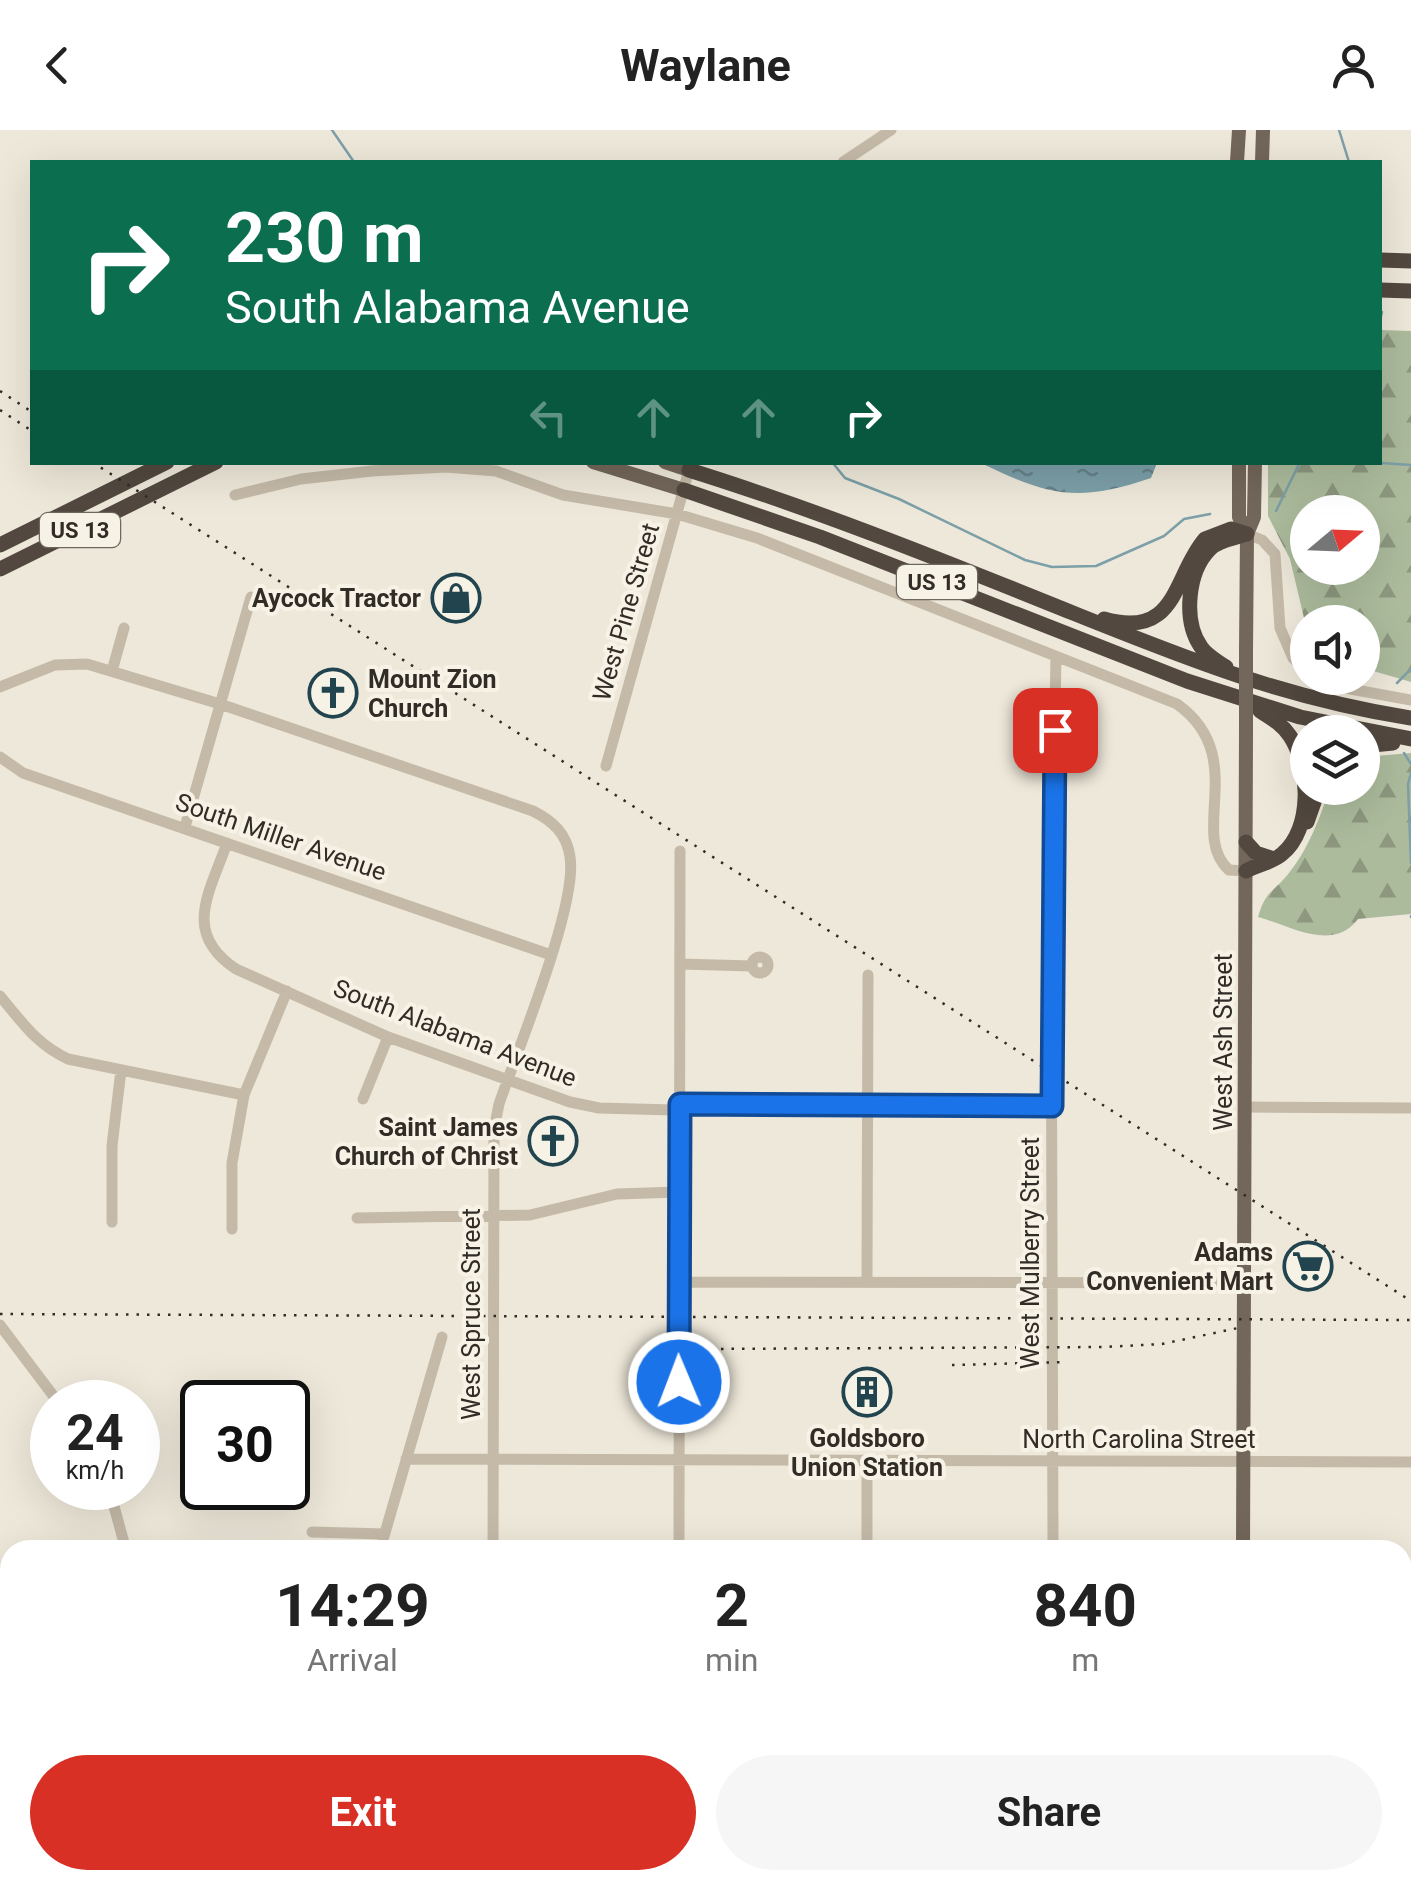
<!DOCTYPE html>
<style>
body{margin:0;font-family:Roboto,sans-serif;background:#f6f6f6;color:#222;height:100vh;display:flex;flex-direction:column;font-size:38px;white-space:nowrap}
*{box-sizing:border-box;margin:0}
p{font-size:32px;color:#767676}
.icon{flex:none;width:55px;height:55px;fill:none;stroke:currentColor;stroke-width:2;stroke-linecap:round;stroke-linejoin:round}
.map{position:relative;flex:1;overflow:hidden}
.side{position:absolute;left:0px;top:1410px;width:1412px;height:350px;display:flex;flex-direction:column;background:#fff;border-radius:30px 30px 0 0;box-shadow:0 10px 40px #0002}
.side>*{flex:none}
.top-card{position:absolute;left:30px;top:30px;width:1352px;height:305px;border-radius:0px;box-shadow:0 10px 40px #0002;background:#0b6e4f;color:#fff;overflow:hidden}
.needle{width:65px;rotate:71deg}
.tools{position:absolute;left:1290px;top:365px;display:grid;gap:20px}
.tools a{display:grid;place-items:center;width:90px;height:90px;border-radius:50%;background:#fff;box-shadow:0 10px 40px #0002;font-size:50px}
.speed{position:absolute;left:30px;top:1250px;display:flex;gap:20px;font-size:50px;font-weight:700;text-align:center}
.speed>*{display:grid;place-content:center;width:130px;height:130px;border-radius:50%;background:#fff;box-shadow:0 10px 40px #0002;line-height:1}
.speed small{font-size:25px;font-weight:400}
.speed .limit{border:5px solid #111;border-radius:15px;background:#fff;color:#111}
.pin{position:absolute;display:grid;place-items:center;width:85px;height:85px;color:#fff;margin:-42px;border-radius:20px;box-shadow:0 5px 15px #0006}
.me{position:absolute;width:110px;margin:-55px;rotate:359deg;stroke-linejoin:round;filter:drop-shadow(0 0 8px #0008)}
.turn{display:flex;align-items:center;gap:35px;height:210px;padding:0 30px;font-size:45px}
.turn .icon{width:130px;height:130px;stroke-width:2.5}
.turn b{display:block;font-size:70px;line-height:85px}
.lanes{display:flex;align-items:center;height:95px;padding:0 30px;background:#0003;justify-content:center;gap:50px;direction:ltr}
.lanes .off{opacity:.35}
.eta{display:flex;justify-content:space-evenly;align-items:center;height:170px;text-align:center}
.eta b{font-size:60px;font-weight:700;line-height:70px}
.cta{display:flex;gap:20px;margin-top:auto;padding:20px 30px}
.cta a{flex:1;height:115px;border-radius:60px;background:#d93025;color:#fff;font-size:40px;font-weight:700;line-height:115px;text-align:center}
.cta a+a{background:#f6f6f6;color:#222}
header{display:flex;justify-content:space-between;align-items:center;height:130px;padding:0 30px;background:#fff;font-size:45px;font-weight:700}
.map>svg:first-child{display:block}
</style>
<header><svg class="icon" aria-label="back" viewBox="0 0 24 24"><path d="M15 5l-7 7 7 7"/></svg>Waylane<svg class="icon" aria-label="person" viewBox="0 0 24 24"><circle cx="12" cy="8" r="4"/><path d="M4 21q1-7 8-7t8 7"/></svg></header>
<div class="map">
<svg width="1411" height="1760" viewBox="0 0 1411 1760">
<defs>
<pattern id="forest-firs" width="22" height="20" patternUnits="userSpaceOnUse" patternTransform="scale(2.5)"><rect width="22" height="20" fill="#acbb9c"/><path d="M5 1l3.5 6h-7zM16 11l3.5 6h-7z" fill="#8d987f"/></pattern>
<pattern id="water-ripples" width="26" height="14" patternUnits="userSpaceOnUse" patternTransform="scale(2.5)"><rect width="26" height="14" fill="#7c9fa8"/><path d="M2 4q2-2 4 0t4 0M15 11q2-2 4 0t4 0" fill="none" stroke="#668289"/></pattern>
</defs>
<rect width="100%" height="100%" fill="#eee8da"/>
<path fill="url(#forest-firs)" fill-rule="evenodd" d="M1380,200L1411,201V552L1363,538L1362,492H1308L1304,488L1290,429L1268,386V333L1380,332ZM1308,382H1362V438H1308Z
M1411,623V784L1358,789C1333,823 1289,795 1258,787C1266,760 1273,763 1289,743C1309,718 1320,687 1330,658H1362L1363,627Z"/>
<path fill="url(#water-ripples)" d="M981,333H1157L1151,348C1077,373 1049,366 981,333Z"/>
<g fill="none" stroke-linecap="round" stroke-linejoin="round">
<path stroke="#7c9fa8" stroke-width="2.5" d="M332,0L354,32
M1339,0L1349,32
M1380,190L1382,182
M832,332L845,348L899,369L1025,430L1052,437L1096,436L1164,406L1184,389L1210,384
M1366,332L1411,335
M1276,381L1300,332
M1397,553L1411,539
M1404,623L1411,634
M1411,643L1408,654L1411,733
M1411,786V787"/>
<path stroke="#c5baa8" stroke-width="11" d="M843,32L891,0
M235,365L301,349L372,341L446,337L496,341L563,365L677,384L757,408L1177,574C1250,626 1188,704 1229,740L1246,741
M1247,404L1262,410L1275,424L1280,498L1293,528L1308,542
M112,541L124,498
M1314,548L1334,556L1411,570
M0,557L55,535L87,534L220,574L533,681C553,691 567,704 570,727C578,775 517,921 499,974L494,999L493,1420
M0,627L23,643L551,825
M606,636L689,340
M185,697L251,467
M227,713C209,764 182,803 236,839L388,907L570,972L599,978L673,980L680,974L1052,976
M752 835a8 8 0 1 1 16 0a8 8 0 1 1-16 0Z
M680,834L752,836
M0,866C22,892 36,914 68,929L244,965
M363,969L388,907
M1245,977L1411,978
M357,1088L530,1085L617,1064L679,1062
M112,1092V1016L121,940
M232,1099V1033L244,965L287,861
M679,1152L1244,1153
M867,1152L868,845
M0,1195L58,1272
M406,1329L1411,1332
M867,1331V1420
M109,1358L126,1420
M312,1402L384,1404
M381,1417L444,1418
M380,1420L442,1207
M679,1420L680,721
M1053,1420L1051,797L1056,527
M1402,1511H1411
M120,1750L121,1760
M307,1750V1760
M492,1750V1760
M1052,1750V1760
M678,1760V1750
M866,1760V1750"/>
<path stroke="#73665a" stroke-width="14" d="M1237,32L1239,0
M1262,32L1263,0
M593,332L684,360
M665,332L689,340
M1239,332V387L1247,404
M1246,520L1247,404L1254,387L1255,332
M1243,1420L1246,601
M0,1677L10,1678
M1402,1688H1411
M1243,1760V1750"/>
<path stroke="#52483f" stroke-width="15" d="M1380,130L1411,131
M1380,160L1411,161
M689,340C811,378 929,425 1048,473C1173,523 1276,567 1411,588
M684,360L820,407L1187,551L1300,587L1411,609
M0,415L167,332
M0,439L216,332
M1104,489C1178,510 1173,446 1205,409L1231,399L1247,404
M1226,537C1217,531 1207,526 1201,517C1183,491 1187,442 1210,419C1218,410 1235,408 1247,404
M1362,616L1393,613
M1307,692L1319,658
M1246,712L1256,723L1274,729
M1246,741C1258,734 1272,733 1282,724C1313,699 1310,636 1290,606C1282,594 1271,588 1260,581"/>
<path stroke="#322c27" stroke-width="2.5" stroke-dasharray="2.5 8" stroke-linecap="butt" d="M0,261L32,282
M0,280L32,301
M92,332L1411,1171
M0,1184L1411,1190
M700,1219L1104,1217L1162,1214L1238,1198
M952,1235L1067,1232"/>
<path stroke="#73665a" stroke-width="14" d="M1246,520V601"/>
</g>
<g fill="none" stroke-linecap="round" stroke-linejoin="round">
<g stroke="#114b97" stroke-width="25">
<path id="route" d="M679,1252L680,974L1052,976L1055,600"/>
</g>
<use href="#route" stroke="#1a73e8" stroke-width="18"/>
</g>
<defs>
<g id="shop-ring" transform="scale(2.5)"><circle r="9.5" fill="#f7f2e6" stroke="#21444f" stroke-width="1.5"/><path d="M-5-2.5h2.3a2.7 3.5 0 0 1 5.4 0H5L5.5 6h-11ZM-1.5-2.5h3a1.5 2.3 0 0 0-3 0Z" fill="#21444f"/></g>
<g id="church-ring" transform="scale(2.5)"><circle r="9.5" fill="#f7f2e6" stroke="#21444f" stroke-width="1.5"/><path d="M-1.2-6h2.4v3.5h3.3v2.4h-3.3V6h-2.4V-.1h-3.3v-2.4h3.3Z" fill="#21444f"/></g>
<g id="supermarket-ring" transform="scale(2.5)"><circle r="9.5" fill="#f7f2e6" stroke="#21444f" stroke-width="1.5"/><path d="M-6-5.5h2.5l.6 2H6L4.5 2H-2.5L-4.4-4H-6ZM-1.5 3.2a1.3 1.3 0 1 0 .1 0ZM3 3.2a1.3 1.3 0 1 0 .1 0Z" fill="#21444f"/></g>
<g id="building-ring" transform="scale(2.5)"><circle r="9.5" fill="#f7f2e6" stroke="#21444f" stroke-width="1.5"/><path d="M-4-6H4V6H1V3H-1V6H-4ZM-2.5-4.3h1.7v1.8h-1.7ZM.8-4.3h1.7v1.8H.8ZM-2.5-1h1.7V.8h-1.7ZM.8-1h1.7V.8H.8Z" fill="#21444f"/></g>
</defs>
<g fill-rule="evenodd">
<use href="#shop-ring" x="456" y="468"/>
<use href="#church-ring" x="333" y="563"/>
<use href="#church-ring" x="553" y="1011"/>
<use href="#supermarket-ring" x="1308" y="1136"/>
<use href="#building-ring" x="867" y="1262"/>
</g>
<g text-anchor="middle" dominant-baseline="central" stroke-width="8" stroke-linejoin="round" paint-order="stroke">
<g fill="#f7f2e6" stroke="#6d6760" stroke-width="2.5">
<rect x="40" y="383" width="80" height="34" rx="8"/>
<rect x="897" y="435" width="80" height="34" rx="8"/>
</g>
<g font-size="22" font-weight="bold" fill="#322c27">
<text x="80" y="400">US 13</text>
<text x="937" y="452">US 13</text>
</g>
<g font-size="25" font-weight="bold" fill="#322c27" stroke="#f7f2e6" text-anchor="end">
<text x="421" y="468">Aycock Tractor</text>
<text x="368" y="549" text-anchor="start">Mount Zion<tspan x="368" dy="29">Church</tspan></text>
<text x="518" y="997">Saint James<tspan x="518" dy="29">Church of Christ</tspan></text>
<text x="1273" y="1122">Adams<tspan x="1273" dy="29">Convenient Mart</tspan></text>
<text x="867" y="1308" text-anchor="middle">Goldsboro<tspan x="867" dy="29">Union Station</tspan></text>
</g>
<g font-size="25" fill="#322c27" stroke="#f7f2e6">
<text transform="translate(626 482) rotate(-74)">West Pine Street</text>
<text transform="translate(281 707) rotate(19)">South Miller Avenue</text>
<text transform="translate(455 903) rotate(21)">South Alabama Avenue</text>
<text transform="translate(1223 912) rotate(-90)">West Ash Street</text>
<text transform="translate(1030 1123) rotate(-90)">West Mulberry Street</text>
<text transform="translate(471 1184) rotate(-90)">West Spruce Street</text>
<text x="1139" y="1309">North Carolina Street</text>
</g>
</g>
</svg>
<div class="tools">
<a><svg class="needle" viewBox="-14 -14 28 28"><path d="M0-13l5 13h-10z" fill="#e53935"/><path d="M0 13l5-13h-10z" fill="#767676"/></svg></a>
<a><svg class="icon" aria-label="sound" viewBox="0 0 24 24"><path d="M4 9h4l5-4v14l-5-4H4zM17 9q2 3 0 6"/></svg></a>
<a><svg class="icon" aria-label="layers" viewBox="0 0 24 24"><path d="M12 4l9 5-9 5-9-5zM3 14l9 5 9-5"/></svg></a>
</div>
<div class="speed"><div>24<small>km/h</small></div><div class="limit">30</div></div>
<div class="pin" style="left:1055px;top:600px;background:#d93025"><svg class="icon" aria-label="arrive" viewBox="0 0 24 24"><path d="M6 21V4h12l-3 4 3 4H6"/></svg></div>
<svg class="me" style="left:679px;top:1252px" viewBox="-20 -20 40 40"><circle r="17" fill="#1a73e8" stroke="#fff" stroke-width="3"/><path d="M0-11L8 9 0 5-8 9z" fill="#fff"/></svg>
<div class="top-card">
<div class="turn"><svg class="icon" aria-label="right" viewBox="0 0 24 24"><path d="M7 20v-9h11M14 6l5 5-5 5"/></svg><div><b>230 m</b>South Alabama Avenue</div></div>
<div class="lanes"><svg class="icon off" aria-label="left" viewBox="0 0 24 24"><path d="M17 20v-9H6M10 6l-5 5 5 5"/></svg><svg class="icon off" aria-label="ahead" viewBox="0 0 24 24"><path d="M12 20V5M6 11l6-6 6 6"/></svg><svg class="icon off" aria-label="ahead" viewBox="0 0 24 24"><path d="M12 20V5M6 11l6-6 6 6"/></svg><svg class="icon" aria-label="right" viewBox="0 0 24 24"><path d="M7 20v-9h11M14 6l5 5-5 5"/></svg></div>
</div>
<section class="side">
<div class="eta">
<div><b>14:29</b><p>Arrival</p></div>
<div><b>2</b><p>min</p></div>
<div><b>840</b><p>m</p></div>
</div>
<div class="cta"><a>Exit</a><a>Share</a></div>
</section>
</div>
